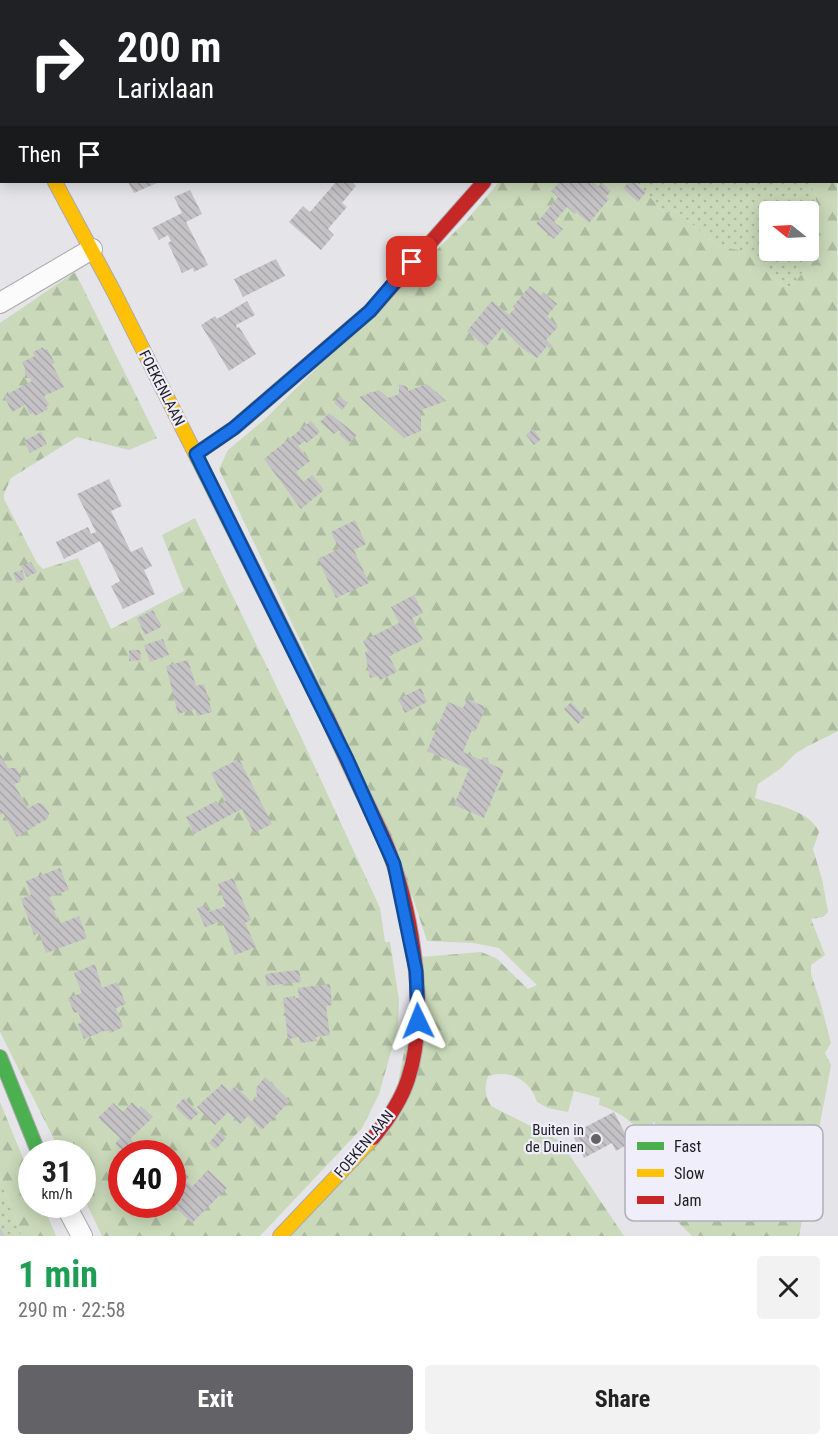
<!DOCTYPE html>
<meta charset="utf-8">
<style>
body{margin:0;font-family:"Roboto Condensed",sans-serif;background:#f2f2f2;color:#222;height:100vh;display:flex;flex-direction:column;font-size:22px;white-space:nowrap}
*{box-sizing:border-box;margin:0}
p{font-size:20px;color:#767676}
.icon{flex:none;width:33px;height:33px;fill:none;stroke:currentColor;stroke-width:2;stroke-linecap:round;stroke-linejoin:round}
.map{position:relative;height:1236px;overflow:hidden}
.panel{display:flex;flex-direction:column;background:#fff;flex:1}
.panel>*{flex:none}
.hud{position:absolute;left:0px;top:0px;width:838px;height:183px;box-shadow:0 3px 15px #0003;background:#202124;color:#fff;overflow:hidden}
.needle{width:39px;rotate:288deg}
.buttons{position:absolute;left:759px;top:201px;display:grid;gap:12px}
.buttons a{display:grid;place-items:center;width:60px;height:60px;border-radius:6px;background:#fff;box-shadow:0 3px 15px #0003;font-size:30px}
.speed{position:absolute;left:18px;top:1140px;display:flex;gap:12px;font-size:30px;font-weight:700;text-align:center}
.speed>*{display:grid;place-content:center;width:78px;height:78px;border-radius:50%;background:#fff;box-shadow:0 3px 15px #0003;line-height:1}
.speed small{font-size:15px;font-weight:400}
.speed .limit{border:9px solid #d22;background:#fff;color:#111}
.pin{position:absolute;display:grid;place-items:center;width:51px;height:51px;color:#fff;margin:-26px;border-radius:12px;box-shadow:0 3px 9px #0006}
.me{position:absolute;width:66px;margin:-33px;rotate:358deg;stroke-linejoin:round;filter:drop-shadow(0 0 4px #0008)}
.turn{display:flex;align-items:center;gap:21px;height:126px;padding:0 18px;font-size:27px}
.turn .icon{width:78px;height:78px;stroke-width:2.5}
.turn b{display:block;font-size:42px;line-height:51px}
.then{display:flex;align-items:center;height:57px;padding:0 18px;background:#0003;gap:12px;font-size:22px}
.round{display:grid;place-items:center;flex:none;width:63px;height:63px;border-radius:6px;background:#f2f2f2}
.overview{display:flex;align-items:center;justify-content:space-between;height:102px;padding:0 18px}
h1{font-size:36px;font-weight:700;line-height:45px;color:#1e9e55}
.button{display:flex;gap:12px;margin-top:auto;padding:12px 18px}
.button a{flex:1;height:69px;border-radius:6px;background:#636367;color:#fff;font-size:24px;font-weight:700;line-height:69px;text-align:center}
.button a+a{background:#f2f2f2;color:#222}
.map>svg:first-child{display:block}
</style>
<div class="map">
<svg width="838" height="1236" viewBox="0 0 838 1236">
<defs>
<pattern id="grass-dots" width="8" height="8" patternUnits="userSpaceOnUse" patternTransform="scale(1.5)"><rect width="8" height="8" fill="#c9d9b9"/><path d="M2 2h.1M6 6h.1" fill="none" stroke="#acba9f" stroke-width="1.8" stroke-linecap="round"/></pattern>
<pattern id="forest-firs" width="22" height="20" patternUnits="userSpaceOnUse" patternTransform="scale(1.5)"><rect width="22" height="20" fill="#c9d9b9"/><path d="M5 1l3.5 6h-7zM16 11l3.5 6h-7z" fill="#acba9f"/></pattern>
<pattern id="building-back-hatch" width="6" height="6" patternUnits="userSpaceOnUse" patternTransform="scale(1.5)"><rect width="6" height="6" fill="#c4c2c4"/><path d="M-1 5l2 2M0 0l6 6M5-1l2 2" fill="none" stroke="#a8a6a8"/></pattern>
</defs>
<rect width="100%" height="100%" fill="#e4e4e9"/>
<path fill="url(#grass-dots)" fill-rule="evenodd" d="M636,182H810C826,215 818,262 790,287L781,285L749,254L739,250L717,246L677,211L669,213L662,210ZM770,212H808V250H770Z
M0,1178L22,1236H0Z"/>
<path fill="url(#forest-firs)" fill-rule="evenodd" d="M837,29L838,731L806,747L795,754L780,769L758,784L755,798C775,805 811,811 819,832L813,849L822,879L828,912L823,917L811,919L825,955L811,965V974L820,1001L831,1043L825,1053L831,1065L799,1236H692L678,1222L669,1189L662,1179L669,1152L654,1121L646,1143C638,1123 618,1111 599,1105L600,1098L574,1091L568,1112L548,1108L537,1102C531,1080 509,1069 488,1076C484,1088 485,1096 491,1106L560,1141L624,1236H291L389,1131L422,957L481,952L496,958L528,989L537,985L499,948L473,943L427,941L413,898L310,661L219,469L228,450L264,420L466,221L499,182H636L662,210L669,213L677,211L717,246L739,250L749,254L781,285L790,287C818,262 826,215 810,182H837Z
M75,272L157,438L129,450L77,437L11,478L4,494V499L37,563L43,569L78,558L111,629L184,591L162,535L195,518L301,737L380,908L385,942H390L399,1000L398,1027L379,1094L362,1128L260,1236H102L83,1196L82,1154L61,1153L0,1032V323ZM122,1154H172V1204H122Z
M0,1102L31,1178L32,1204L43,1205L56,1236H22L0,1178Z"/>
<path fill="url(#building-back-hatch)" d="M128,182H159L134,193Z
M336,182H352L356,186L342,203L347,207L328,229L334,235L321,250L289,222L303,206L310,212Z
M560,182H593L599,187L602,183L611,191L606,197L609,199L589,223L576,212L575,214L567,207L554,222L563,229L554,239L536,224L558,197L551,191Z
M629,182H634L646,192L638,202L623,188Z
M190,190L202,214L186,222L208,265L194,272L193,268L182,273L168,243L171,241L168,235L159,240L152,228L182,213L174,197Z
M276,259L285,276L243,297L234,279Z
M530,286L541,295L543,292L557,304L547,316L558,327L546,340L552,346L550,349L547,346L537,358L522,348L502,328L486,347L467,331L492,301L509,315L515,308L513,306Z
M247,301L255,315L236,325L237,328L239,327L256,354L229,371L201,325L215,316L217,319Z
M43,347L44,350L47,349L55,363L52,364L64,387L44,396L49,405L46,407L48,409L35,416L33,413L30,415L25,405L12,412L4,396L32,381L30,378H25V368L22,362L35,356L33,352Z
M399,384L408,387V391L427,384L446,401L421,410V431L404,438L359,397L379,390L388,398L399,394Z
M339,396L348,403L342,410L334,403Z
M329,413L357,435L349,443L339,434L341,432L339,430L334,434L320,422Z
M311,421L320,432L307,443L305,441L298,446L310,461L296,472L304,482L312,475L324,490L301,509L264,459Z
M533,429L541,439L534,445L526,435Z
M41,432L47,444L30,453L24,441Z
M109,479L122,506L111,511L131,552L142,547L152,566L144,570L155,594L123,609L111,586L120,581L100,541L64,559L56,542L88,527L91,534L96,532L77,494Z
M355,520L366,544L354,550L369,583L336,598L318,559L339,549L331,532Z
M31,562L37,572L27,577L21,566Z
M22,570L25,579L17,583L13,573Z
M414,595L423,613L412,618L423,640L389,656L397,672L380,680L378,676L370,678L365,652L368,651L363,641L399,623L391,607Z
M153,610L161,627L145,635L137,618Z
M163,639L169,655L150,662L144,645Z
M129,650H140L141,660L129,661Z
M188,660L196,686L204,684L212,712L197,716L195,709L178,714L166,666Z
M421,688L427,702L405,713L398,699Z
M467,699L486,707L475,732L472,730L463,752L481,760L483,757L488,758L489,763L504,770L484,818L454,805L469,769L427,751L448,702L463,708Z
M571,702L585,717L578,724L564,709Z
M0,754L8,768H16L21,776L20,782L14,784L28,808L38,803L43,804L49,813L48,818L17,837L3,813L0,815Z
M239,759L272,824L254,833L242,809L194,834L186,817L216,801L218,805L226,801L211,773Z
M60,868L69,890L49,897L56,910H54L59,924L79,916L87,938L46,953L39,933L34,935L21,899L31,895L26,881Z
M233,878L251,920L245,923L256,947L235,955L222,921L205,927L197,908L206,905L209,912L226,906L218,884Z
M95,964L102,988L117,982L126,1004L116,1008L123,1027L110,1033L109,1029L84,1039L78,1024L82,1022L78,1012L74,1013L68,998L82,993L74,973Z
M299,970L301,982L267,986L265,974Z
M330,984L332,1005L326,1006L330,1035L316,1037L317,1041L300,1043L299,1037L288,1039L283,998L295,996V998H299L298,988Z
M265,1077L290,1101L262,1130L248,1116L240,1124L228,1112L215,1125L197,1107L222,1084L230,1092L235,1086L252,1102L257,1096L256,1088Z
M184,1098L199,1113L190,1121L175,1107Z
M132,1102L139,1109L141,1106L153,1117L130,1139L146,1154H126L115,1144L120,1138L98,1118L113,1103L123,1112Z
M614,1112L630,1143L616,1151L612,1143L584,1158L572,1134Z
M219,1131L226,1138L216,1149L209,1143Z
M177,1165L189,1177L186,1181L192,1187L208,1170L227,1188L192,1223L174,1206L182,1198L175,1191L172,1194V1170Z"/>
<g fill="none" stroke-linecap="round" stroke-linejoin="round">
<g stroke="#aaa9ae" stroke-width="22">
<path id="street" d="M179,2L181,0
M637,2L639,0
M0,94L2,96
M0,303L92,249
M65,1204L82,1236"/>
</g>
<g stroke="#aaa9ae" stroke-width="16">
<path id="fast" d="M197,457L327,717
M0,1057L39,1154"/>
</g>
<g stroke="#aaa9ae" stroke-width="16">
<path id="slow" d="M55,182L114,292L197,457
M280,1236L373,1138"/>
</g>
<g stroke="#aaa9ae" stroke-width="16">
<path id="jam" d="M196,454L234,428L370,311L484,182
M327,717C341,748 355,778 370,809C377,824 385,839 390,854C413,917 429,1016 408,1079C401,1101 387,1121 373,1138"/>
</g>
<use href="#street" stroke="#fbfbfc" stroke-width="20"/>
<use href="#fast" stroke="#4caf50" stroke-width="14"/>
<use href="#slow" stroke="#ffc107" stroke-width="14"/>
<use href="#jam" stroke="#c62828" stroke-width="14"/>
<path stroke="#c8c8ca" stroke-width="4.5" d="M0,1231L2,1236"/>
</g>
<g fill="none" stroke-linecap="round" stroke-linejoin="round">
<g stroke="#114b97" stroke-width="15">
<path id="route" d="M412,262L370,311L234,428L196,454L347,759L394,864L416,971L418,1021"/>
</g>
<use href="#route" stroke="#1a73e8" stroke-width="10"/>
</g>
<circle fill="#636367" stroke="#efeefa" stroke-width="2" cx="596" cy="1139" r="6"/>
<g text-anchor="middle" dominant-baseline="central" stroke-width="4.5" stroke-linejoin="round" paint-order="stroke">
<g font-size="15" fill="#1e1d21" stroke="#efeefa">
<text transform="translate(162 388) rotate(63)">FOEKENLAAN</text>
<text transform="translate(364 1144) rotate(-50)">FOEKENLAAN</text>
</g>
<g font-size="15" fill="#1e1d21" stroke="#efeefa" text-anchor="end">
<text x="584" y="1130">Buiten in<tspan x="584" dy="17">de Duinen</tspan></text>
</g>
</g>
<rect x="625" y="1125" width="198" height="96" rx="9" fill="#efeefa" stroke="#b0afb9" stroke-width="1.5"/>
<rect x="637" y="1142" width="27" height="8" fill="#4caf50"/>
<rect x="637" y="1169" width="27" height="8" fill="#ffc107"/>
<rect x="637" y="1196" width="27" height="8" fill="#c62828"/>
<g font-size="16" fill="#1e1d21">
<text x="674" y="1152">Fast</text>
<text x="674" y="1179">Slow</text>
<text x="674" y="1206">Jam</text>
</g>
</svg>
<div class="buttons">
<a><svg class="needle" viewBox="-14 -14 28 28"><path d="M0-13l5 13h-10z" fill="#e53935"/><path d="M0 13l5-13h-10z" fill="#767676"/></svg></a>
</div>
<div class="speed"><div>31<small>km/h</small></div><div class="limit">40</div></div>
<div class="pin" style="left:412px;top:262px;background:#d93025"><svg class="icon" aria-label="arrive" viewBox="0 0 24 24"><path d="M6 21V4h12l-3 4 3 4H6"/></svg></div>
<svg class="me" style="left:418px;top:1021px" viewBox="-20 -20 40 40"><path d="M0-17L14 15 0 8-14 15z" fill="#1a73e8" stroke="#fff" stroke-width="4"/></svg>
<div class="hud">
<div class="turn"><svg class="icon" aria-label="right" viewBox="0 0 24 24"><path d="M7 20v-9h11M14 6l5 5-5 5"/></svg><div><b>200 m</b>Larixlaan</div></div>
<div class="then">Then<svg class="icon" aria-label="arrive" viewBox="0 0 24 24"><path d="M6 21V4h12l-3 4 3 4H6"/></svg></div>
</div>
</div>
<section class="panel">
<div class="overview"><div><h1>1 min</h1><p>290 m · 22:58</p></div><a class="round"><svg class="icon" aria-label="close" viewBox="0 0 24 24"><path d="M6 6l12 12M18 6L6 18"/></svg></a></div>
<div class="button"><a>Exit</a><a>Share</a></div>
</section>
